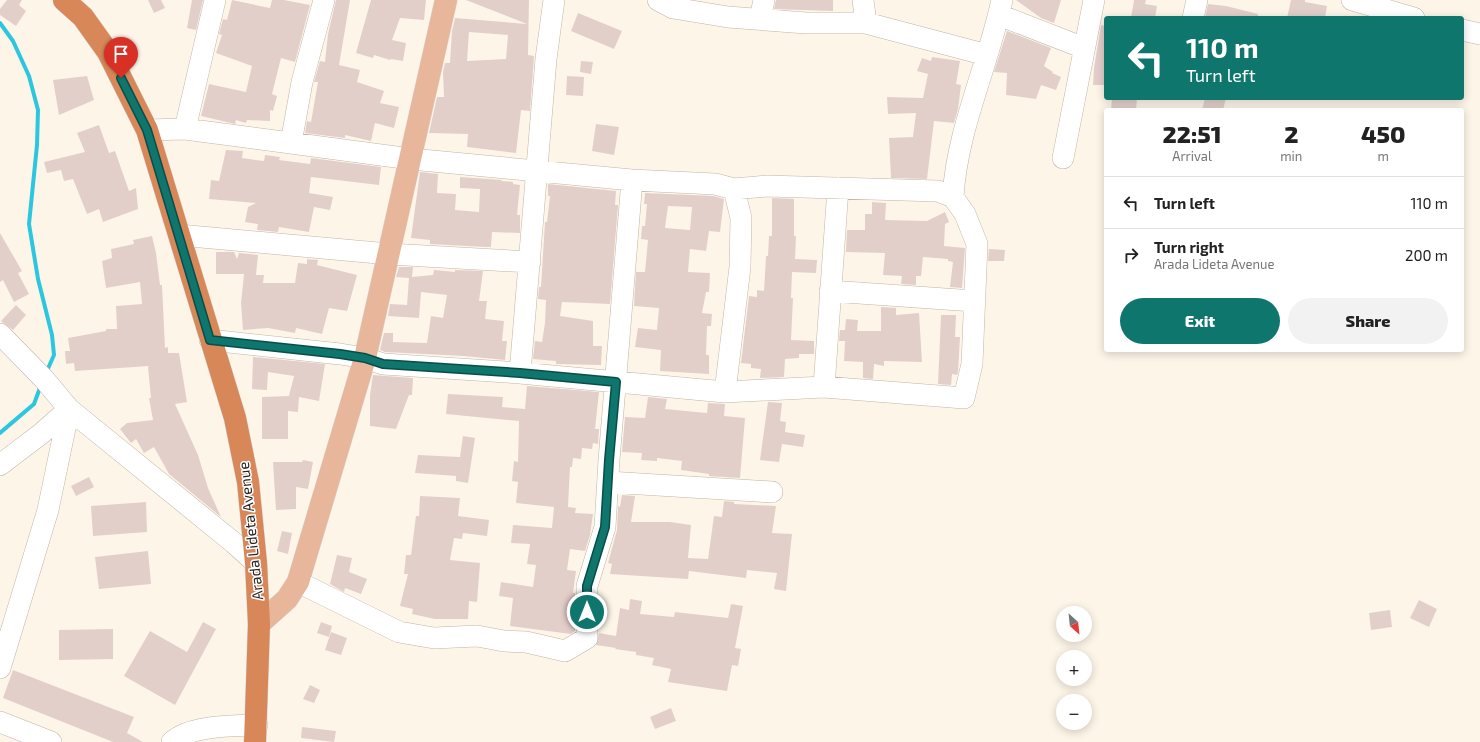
<!DOCTYPE html>
<meta charset="utf-8">
<style>
body{margin:0;font-family:"Exo 2",sans-serif;background:#f2f2f2;color:#222;height:100vh;display:flex;flex-direction:column;font-size:15px;white-space:nowrap}
*{box-sizing:border-box;margin:0}
p{font-size:13px;color:#767676}
.icon{flex:none;width:22px;height:22px;fill:none;stroke:currentColor;stroke-width:2;stroke-linecap:round;stroke-linejoin:round}
.map{position:relative;flex:1;overflow:hidden}
.details{position:absolute;left:1104px;top:108px;width:360px;height:244px;display:flex;flex-direction:column;background:#fff;border-radius:4px;box-shadow:0 2px 10px #0003}
.details>*{flex:none}
.top-card{position:absolute;left:1104px;top:16px;width:360px;height:84px;border-radius:4px;box-shadow:0 2px 10px #0003;background:#0f766e;color:#fff;overflow:hidden}
.needle{width:26px;rotate:153deg}
.buttons{position:absolute;left:1056px;top:606px;display:grid;gap:8px}
.buttons a{display:grid;place-items:center;width:36px;height:36px;border-radius:50%;background:#fff;box-shadow:0 2px 10px #0003;font-size:20px}
.pin{position:absolute;display:grid;place-items:center;width:34px;height:34px;color:#fff;margin:-41px -17px;border-radius:50% 50% 50% 0;rotate:-45deg;box-shadow:0 0 4px #0007}
.pin .icon{rotate:45deg}
.me{position:absolute;width:44px;margin:-22px;rotate:0deg;stroke-linejoin:round;filter:drop-shadow(0 0 3px #0008)}
.turn{display:flex;align-items:center;gap:14px;height:84px;padding:0 16px;font-size:18px}
.turn .icon{width:52px;height:52px;stroke-width:2.5}
.turn b{display:block;font-size:28px;line-height:34px}
.eta{display:flex;justify-content:space-evenly;align-items:center;height:68px;text-align:center}
.eta b{font-size:24px;font-weight:800;line-height:28px}
.button{display:flex;gap:8px;margin-top:auto;padding:8px 16px}
.button a{flex:1;height:46px;border-radius:24px;background:#0f766e;color:#fff;font-size:16px;font-weight:800;line-height:46px;text-align:center}
.button a+a{background:#f2f2f2;color:#222}
ul{padding:0;list-style:none}
li{display:flex;align-items:center;gap:12px;height:52px;padding:0 16px;border-top:1px solid #e0e0e0}
li div{flex:1}
li b{display:block;font-size:15px}
li em{font-style:normal}
.map>svg:first-child{display:block}
</style>
<div class="map">
<svg width="1480" height="742" viewBox="0 0 1480 742">
<rect width="100%" height="100%" fill="#fef5e9"/>
<g fill="none" stroke-linecap="round" stroke-linejoin="round">
<path stroke="#2cc7df" stroke-width="4" d="M0,23L13,41L29,76L38,110L37,145L29,224L38,279L52,335L54,355L46,373
M0,433L34,404L41,385"/>
</g>
<path fill="#e3cfca" fill-rule="evenodd" d="M7,0H22L19,5L26,11L16,26L0,15V9Z
M148,0H161L165,8L154,13Z
M192,0H203L196,30L187,28Z
M232,0L270,8L272,0H284L310,5L295,62L281,58L272,94L277,96L273,111L270,110V121L247,120L246,123L236,120L235,124L201,116L209,84L246,92L252,66L216,53L222,35L219,34L223,19L227,20Z
M336,0H350L339,65L360,70L357,82L384,91L380,103L399,107L394,128L375,123L371,141L345,135V138L305,133L307,121L311,122L318,82H314L320,61L325,62L328,34Z
M371,0H426L424,20L400,18L392,40L406,43L403,61L391,59L390,60L374,55L373,58L356,53Z
M466,0H529L528,55L534,56L530,111L521,110L516,153L467,147L468,134L429,133L437,97H444L443,72L445,63H450L452,31L455,18L527,24ZM469,32L508,35L506,59L467,61Z
M776,0H833V11L774,9Z
M1016,0H1061L1054,23L1041,18Z
M1134,0H1146L1145,4L1157,6L1155,18H1131Z
M1291,0H1305V2L1327,6L1325,18H1287Z
M1208,4L1226,6L1258,14V18H1205Z
M578,13L622,31L614,49L571,31Z
M1101,25L1106,26V85H1093L1094,68Z
M1007,31L1051,48L1044,66L1053,72L1052,73L1061,77L1056,90L1041,85L1036,99L1006,95L1007,73L994,72Z
M932,57L960,61L956,84L961,85L958,109L954,123L934,121L927,179L891,178L889,138L913,137L916,113L888,114L887,97L923,98L928,74L917,71L922,58L931,61Z
M581,61L593,62L591,74L580,72Z
M87,76L94,100L59,115L53,80Z
M567,76L584,77L583,96L566,95Z
M1112,98H1137L1136,110H1111Z
M1205,98H1226L1223,110H1202Z
M596,124L619,127L614,155L592,151Z
M99,125L109,153L115,151L129,191L136,188L138,209L103,222L99,209L87,214L73,179L64,181L61,170L47,173L44,162L85,152L77,133Z
M226,150L243,151L242,158L264,161L265,155L280,157L279,160L310,164L311,158L381,167L379,185L311,177L309,193L333,197L330,210L314,207L309,232L279,227L278,232L257,230L258,224L245,222L248,207L256,203L209,199L211,180L219,181Z
M420,172L438,174L437,193L456,194L455,210L479,212L480,189L460,188V177L502,180L501,181L513,182V184L520,185L517,215H520V233L492,232L491,247H485L430,244V240L411,238Z
M548,184L616,191L615,205H618L610,304L562,302L560,316L593,321V346H602L601,365L556,364V361L533,359L535,341L542,342L545,323L546,300L538,299L539,287H541L545,222H547L550,196H548Z
M645,193L713,196L724,199L720,232L709,231L706,251L690,249L688,272L710,273L709,292H706L702,313L712,314L711,326H707L706,355H709V374L660,371L661,350L635,347L638,328L657,330L659,308L634,306L636,272H645L648,240L641,239L642,226H645L647,204H644ZM668,206L692,207L690,230L665,228Z
M772,198L794,199V236H796L795,259L817,260L816,273L792,272L791,298H793L791,340L814,341V354H799V358L785,359L784,377L760,378L761,369L751,368V364L741,363L749,296L757,297V290L764,291L766,256H768L769,236H772Z
M872,202L886,203L885,220L927,221L945,212L949,222L945,224L944,246L965,248L962,288L950,287L953,262L948,261V259L923,257L921,276H916V285L901,284L902,276L883,275L885,253L846,252L847,230H865V214H872Z
M0,233L22,271L18,273L29,294L14,302L3,280L0,282Z
M152,236L156,253L160,285H162L165,348L168,347V353H179L187,402L175,404L198,455L208,488L221,517L169,474L154,447L144,453L136,439L131,443L120,429L127,423L153,420L149,398H151L148,367L149,366L75,371L74,363L66,364L65,351H70L68,338L106,331V329H117L116,306L142,304L140,282L106,288L102,261L112,258L111,249L134,244L133,240Z
M989,249L1005,250L1004,261H988Z
M216,252H234L237,259L239,253L258,255L256,275H264L263,283H295L298,263L307,264V259L318,260L317,265L357,275L347,311L329,308L322,334L296,328L295,333L268,328L243,330L241,303L244,274H216Z
M399,267H413L412,277L433,275L434,270L455,272V270L483,271L479,301H487L485,319L504,321L502,341H507L505,360L464,356L385,352L380,350L384,333H393V342L427,343L431,316L443,318L447,295L421,292L419,318L388,316L390,304L407,305L409,278L396,277Z
M16,305L26,315L13,330L1,321Z
M881,307L896,308V315L919,313L922,362L884,361V366L874,364L873,379L863,378V362L844,361L845,341H839L840,330H845L846,319L858,320L857,331H881Z
M941,315H956L955,337H960L958,372L957,375L952,374L951,385L938,384Z
M253,357L325,364L319,401L299,397L298,412L288,411V439H262V397L289,396L294,376L268,372L267,390L252,389Z
M373,375L413,378L412,395H409L396,429L370,426V395Z
M527,386L599,392L595,429H599L598,444L593,443L592,449L582,448L581,459L573,458L572,467H570L568,507L576,508L575,513L593,514L590,535L585,551L570,549L567,570L576,571L573,593H575V631L571,634L510,626L513,598L499,596L501,582L533,587L536,565L527,564L530,544L511,543L513,525L552,528L554,507L516,503L518,482L512,481L514,461L518,462L519,421L446,414L448,394L503,397L502,407L525,409Z
M648,397L667,399L665,409L707,413L708,403L725,404L724,416L745,418L740,478L709,476V474L681,470L682,461L657,458V461L641,460L642,453L622,452L625,417L645,418Z
M768,402L782,403L780,421L786,422L785,432L805,435L803,447L782,444L779,462L760,460Z
M463,436L475,438L468,483L456,481V476L415,473L418,455L460,457Z
M303,460L313,462L308,489L296,487V509L276,510L273,462H302Z
M89,477L94,487L76,496L71,486Z
M622,495L635,496L631,522H670L691,525L688,558L708,559L714,516L722,517L724,501L734,502V504L776,506L772,533L792,534L786,591L774,589L777,573L747,570L746,578L689,571L688,579L610,574L612,564L608,563L617,530L618,506L620,507Z
M420,496L460,498L458,516L489,520L487,536L463,533L462,539L454,538L450,560L480,563L477,602L469,601L468,619H435L412,614L413,609L400,606L408,574H404L406,555H411L416,516H419Z
M146,502L147,532L93,536L91,506Z
M282,531L292,533L288,554L277,551Z
M148,551L151,584L99,589L95,557Z
M337,555L352,558L349,572L367,579L361,594L345,588L344,592L330,584Z
M630,599L642,601L640,614L674,617L675,612L728,618L731,604L743,606L735,648L741,649L738,666L732,665L727,691L668,682L671,669L652,665L654,658L636,655V652L615,649L616,648L596,645L599,633L616,636L620,608L629,610Z
M1419,600L1437,609L1429,627L1410,618Z
M1390,610L1392,627L1371,630L1369,613Z
M203,622L216,629L175,705L124,676L150,631L187,652Z
M321,622L332,626L329,637L317,633Z
M113,629V659L59,660V630Z
M331,632L347,638L341,655L325,650Z
M13,670L134,717L127,733L143,742H113L3,698Z
M310,685L320,690L314,703L303,699Z
M671,708L676,721L655,729L650,717Z
M302,727L336,731L334,742L301,738Z"/>
<g fill="none" stroke-linecap="round" stroke-linejoin="round">
<g stroke="#c0b5a7" stroke-width="22">
<path id="minor" d="M658,0L673,8L728,17L806,23H866L987,55
M863,0L866,23
M1352,0L1414,18
M999,15L1084,48
M1193,18L1197,0
M760,19L764,0
M1462,30L1480,34
M185,129L215,0
M147,130L185,129L411,159L632,180L715,184L734,189L767,186L938,191L953,197L965,214L977,244L972,364L964,398L824,387L725,392
M291,143L302,82L324,0
M1063,158L1094,0
M953,197C957,129 988,66 1002,0
M179,235L389,254L530,262
M830,291L974,301
M0,334L44,379L69,409L234,543L256,563
M210,340L340,354L365,358L383,364L520,373L725,392L740,267L741,218L734,189
M520,373L546,59L554,0
M824,387L838,188
M0,465L42,433L69,409L48,510L0,668
M608,482L772,492
M298,582L399,632L434,638L477,636L504,641L526,642L565,651L587,638V586L605,527L609,460L632,180
M0,722L51,742
M172,742C190,725 233,726 257,725"/>
</g>
<g stroke="#d9d8d7" stroke-width="23">
<path id="major" d="M259,624L287,599L298,582L365,358L446,0"/>
</g>
<g stroke="#d9d8d7" stroke-width="23">
<path id="highway" d="M64,0L83,17L108,52L147,130L235,418L248,482L256,563L259,624L255,742"/>
</g>
<use href="#minor" stroke="#fff" stroke-width="21"/>
<use href="#major" stroke="#e8b79b" stroke-width="22"/>
<use href="#highway" stroke="#d88758" stroke-width="22"/>
</g>
<g fill="none" stroke-linecap="round" stroke-linejoin="round">
<g stroke="#0a4d48" stroke-width="10">
<path id="route" d="M121,78L147,130L210,340L340,354L365,358L383,364L520,373L616,382L609,460L605,527L587,586V612"/>
</g>
<use href="#route" stroke="#0f766e" stroke-width="7"/>
</g>
<g text-anchor="middle" dominant-baseline="central" stroke-width="3" stroke-linejoin="round" paint-order="stroke">
<g font-size="15" fill="#2a2520" stroke="#fff">
<text transform="translate(250 531) rotate(-96)">Arada Lideta Avenue</text>
</g>
</g>
</svg>
<div class="buttons">
<a><svg class="needle" viewBox="-14 -14 28 28"><path d="M0-13l5 13h-10z" fill="#e53935"/><path d="M0 13l5-13h-10z" fill="#767676"/></svg></a>
<a>+</a>
<a>−</a>
</div>
<div class="pin" style="left:121px;top:78px;background:#d93025"><svg class="icon" aria-label="arrive" viewBox="0 0 24 24"><path d="M6 21V4h12l-3 4 3 4H6"/></svg></div>
<svg class="me" style="left:587px;top:612px" viewBox="-20 -20 40 40"><circle r="17" fill="#0f766e" stroke="#fff" stroke-width="3"/><path d="M0-11L8 9 0 5-8 9z" fill="#fff"/></svg>
<div class="top-card">
<div class="turn"><svg class="icon" aria-label="left" viewBox="0 0 24 24"><path d="M17 20v-9H6M10 6l-5 5 5 5"/></svg><div><b>110 m</b>Turn left</div></div>
</div>
<section class="details">
<div class="eta">
<div><b>22:51</b><p>Arrival</p></div>
<div><b>2</b><p>min</p></div>
<div><b>450</b><p>m</p></div>
</div>
<ul>
<li><svg class="icon" aria-label="left" viewBox="0 0 24 24"><path d="M17 20v-9H6M10 6l-5 5 5 5"/></svg><div><b>Turn left</b></div><em>110 m</em></li>
<li><svg class="icon" aria-label="right" viewBox="0 0 24 24"><path d="M7 20v-9h11M14 6l5 5-5 5"/></svg><div><b>Turn right</b><p>Arada Lideta Avenue</p></div><em>200 m</em></li>
</ul>
<div class="button"><a>Exit</a><a>Share</a></div>
</section>
</div>
